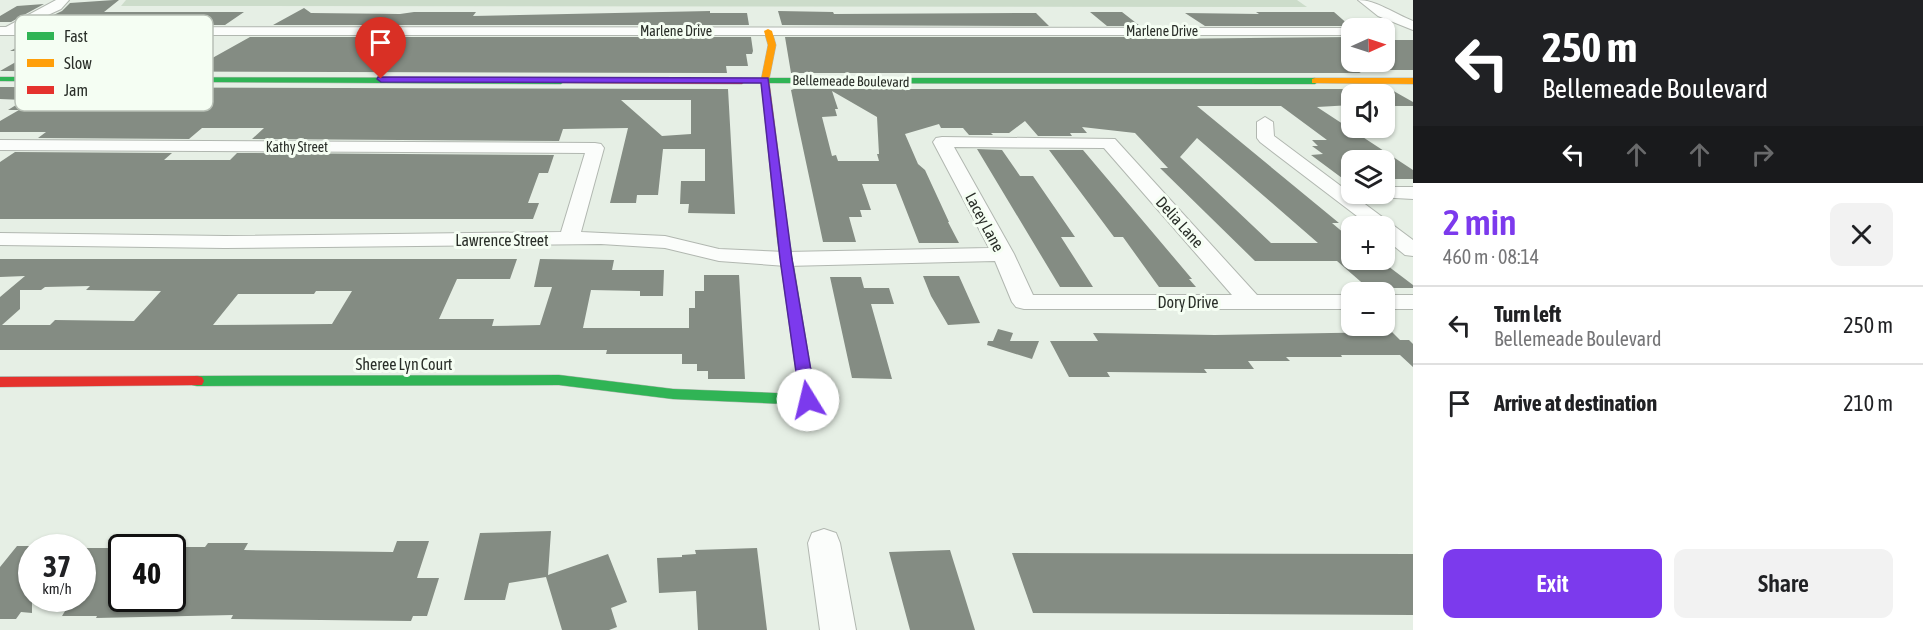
<!DOCTYPE html>
<meta charset="utf-8">
<style>
body{margin:0;font-family:"Asap Condensed",sans-serif;background:#f2f2f2;color:#202124;height:100vh;display:flex;flex-direction:column;font-size:22px;white-space:nowrap}
*{box-sizing:border-box;margin:0}
p{font-size:20px;color:#757577}
.icon{flex:none;width:33px;height:33px;fill:none;stroke:currentColor;stroke-width:2;stroke-linecap:round;stroke-linejoin:round}
.map{position:relative;flex:1;overflow:hidden}
.panel{display:flex;flex-direction:column;background:#fff;width:510px}
.panel>*{flex:none}
.banner{background:#202124;color:#fff;overflow:hidden}
.needle{width:39px;rotate:87deg}
.fabs{position:absolute;left:1341px;top:18px;display:grid;gap:12px}
.fabs a{display:grid;place-items:center;width:54px;height:54px;border-radius:12px;background:#fff;box-shadow:0 2px 4px #0004;font-size:30px}
.speed{position:absolute;left:18px;top:534px;display:flex;gap:12px;font-size:30px;font-weight:700;text-align:center}
.speed>*{display:grid;place-content:center;width:78px;height:78px;border-radius:50%;background:#fff;box-shadow:0 2px 4px #0004;line-height:1}
.speed small{font-size:15px;font-weight:400}
.speed .limit{border:3px solid #111;border-radius:9px;background:#fff;color:#111}
.pin{position:absolute;display:grid;place-items:center;width:51px;height:51px;color:#fff;margin:-62px -26px;border-radius:50% 50% 50% 0;rotate:-45deg;box-shadow:0 0 6px #0007}
.pin .icon{rotate:45deg}
.me{position:absolute;width:66px;margin:-33px;rotate:351deg;stroke-linejoin:round;filter:drop-shadow(0 0 4px #0008)}
.turn{display:flex;align-items:center;gap:21px;height:126px;padding:0 30px;font-size:27px}
.turn .icon{width:78px;height:78px;stroke-width:2.5}
.turn b{display:block;font-size:42px;line-height:51px}
.lanes{display:flex;align-items:center;height:57px;padding:0 30px;background:#0003;justify-content:center;gap:30px;direction:ltr}
.lanes .off{opacity:.35}
.round{display:grid;place-items:center;flex:none;width:63px;height:63px;border-radius:12px;background:#f2f2f2}
.head{display:flex;align-items:center;justify-content:space-between;height:102px;padding:0 30px}
h1{font-size:36px;font-weight:600;line-height:45px;color:#7c3aed}
.button{display:flex;gap:12px;margin-top:auto;padding:12px 30px}
.button a{flex:1;height:69px;border-radius:12px;background:#7c3aed;color:#fff;font-size:24px;font-weight:600;line-height:69px;text-align:center}
.button a+a{background:#f2f2f2;color:#202124}
ul{padding:0;list-style:none}
li{display:flex;align-items:center;gap:18px;height:78px;padding:0 30px;border-top:2px solid #e0e0e0}
li div{flex:1}
li b{display:block;font-size:22px}
li em{font-style:normal}
main{display:flex;flex:1;min-height:0}
.map>svg:first-child{display:block}
</style>
<main>
<div class="map">
<svg width="1413" height="630" viewBox="0 0 1413 630">
<rect width="100%" height="100%" fill="#e6efe5"/>
<path fill="#ccdcca" d="M126,0H1297L1307,7L121,6Z"/>
<path fill="#848c83" fill-rule="evenodd" d="M114,0H119L104,12H244L225,25H62L68,22H39L62,11L70,3Z
M44,4L11,22H0V16L17,6Z
M304,8L311,13L400,14L414,12H476L473,16L710,11V13H747L749,25H273Z
M778,11L833,12L834,14L1036,13L1049,26L782,25Z
M1090,12H1122L1140,26H1107Z
M1256,12H1334L1350,26H1205L1185,13L1259,14Z
M37,37H207L196,44L207,61L250,37H751L753,51L752,54H746L748,66H726L727,73L0,71L28,55H18L25,51H10Z
M785,37H1156L1159,39L1352,37V68L1361,73H791Z
M1384,40H1413V70H1384Z
M0,87L728,89L735,214L688,213L689,204H680L681,181H705V149H663L658,195H637L636,203H610L628,128L563,129L559,141L252,139L264,128H202L189,139L38,138L46,132H0V121L19,110H8L24,100L0,99ZM621,100H691V134L662,136Z
M794,89H1390L1413,102V106H1384V94H1352V105L1317,107L1413,170V179H1384V160H1352V179L1342,178L1311,155L1323,154L1312,146H1318L1312,140H1327L1281,106H1197L1339,223H1332L1352,240V260H1380L1413,285V288H1368L1337,261H1255L1160,168H1168L1135,133L1082,127L1087,133H1070L1072,136H1038L1025,121L1009,133H991L993,135H969L963,128H941L939,124L905,134L918,164L925,170L949,222H948L959,243H919L896,184H862L871,210H860L862,217H849L856,242H823L797,120L791,90ZM832,91L877,117L879,154H877L879,161H838L836,155L832,156L822,117L837,116L835,109H838ZM1197,138L1318,243H1271L1180,157Z
M977,149L1002,150L1020,176H1033L1075,237H1061L1093,287H1060Z
M1049,150H1083L1192,279H1189L1196,287H1159L1123,237H1114Z
M15,152L172,153L164,160H230L237,153L554,155L548,173H539L528,203H539L533,219H0V162Z
M0,259H517L510,279H457L439,319H494L492,326L540,325L552,287H534L540,259L614,260L612,270H664L663,296H640V291L591,290L583,328H689V308H695V291H704V275H739L745,379H708V371H697V364H682V354H606L607,350H0V297L25,276L0,277ZM90,286L86,290L161,291L134,321L55,320L50,325H2L20,309V290H41L45,287ZM316,291H352L332,324L213,325L238,294H314Z
M923,276H959L980,323L948,325L931,296Z
M830,277H861L864,288H889L894,304H871L892,379L852,378Z
M998,329L1013,333L1010,341H1039L1032,359L987,345L988,341H993Z
M1392,332L1400,340H1409L1413,344V367L1400,355H1341L1342,357H1286L1290,361H1248L1254,369H1204L1207,373L1107,372L1110,377H1069L1050,341H1098L1093,333L1215,335Z
M551,531L548,575L608,554L627,602L611,608L617,627L609,630H562L546,577L509,583L505,600H464L480,533Z
M397,541H429L417,578H439L427,616H413L411,621L231,619L233,615L96,618L97,616H62L73,598H82V548H122V598H172V547H205L208,543H248L244,550L393,552Z
M17,546H32V613L21,612L16,619H0V567Z
M757,548L767,630H698L696,591L659,593L657,558L682,557V555L696,554L695,550Z
M950,550L975,630H910L889,552Z
M1012,553L1413,554V615L1033,613Z"/>
<g fill="none" stroke-linecap="round" stroke-linejoin="round">
<g stroke="#b1b7b0" stroke-width="2">
<path id="street" d="M56,0H69L61,9L22,27L1357,28H1352V35H0V27H6Z
M1358,0C1376,0 1395,14 1413,21V30L1378,16Z
M1265,117L1273,122L1274,136L1413,240V256L1405,255L1384,238V226H1370L1260,142L1257,138V122Z
M942,137L1115,139L1257,295H1352V309H1024L1016,307L1012,302L995,261L786,266L719,261L665,248L601,244L225,248L0,245V233L225,236L561,232L585,153L0,150V140L595,143L601,144L604,148L581,232L665,236L719,249L786,252L989,248L933,142L936,138ZM954,147L1104,148L1232,295H1033L1014,254Z
M1384,187H1413V199L1377,197L1375,194H1384Z
M1384,295H1413V309H1384Z
M824,529L836,533L840,543L856,630H820L808,543L812,533Z"/>
</g>
<g stroke="#b1b7b0" stroke-width="1">
<path id="fast" d="M0,77L561,78L565,81L561,84L0,81Z
M742,78H1315L1319,81L1315,84L739,83V79Z
M783,233L789,237L816,400L813,404L808,405L673,399L559,385L197,386L192,385L190,381L192,377L197,376L559,375L673,389L799,394L777,237Z"/>
</g>
<g stroke="#b1b7b0" stroke-width="1">
<path id="slow" d="M768,29L772,31L776,45L769,80L789,237L783,241L777,237L761,80L768,45L764,31Z
M1315,78H1413V84L1312,83V79Z"/>
</g>
<g stroke="#b1b7b0" stroke-width="1">
<path id="jam" d="M561,78H742L746,81L742,84L558,83V79Z
M197,376L202,377L204,381L202,385L0,387V377Z"/>
</g>
<use href="#street" fill="#fbfdfb" fill-rule="evenodd"/>
<use href="#fast" fill="#30b455" fill-rule="evenodd"/>
<use href="#slow" fill="#ff9f0a" fill-rule="evenodd"/>
<use href="#jam" fill="#e5322d" fill-rule="evenodd"/>
</g>
<path fill="#7c3aed" stroke="#51269a" stroke-width="1.5" d="M378,77L768,78L792,259L816,400L814,404H803L800,400L780,259L761,83L381,82L377,79Z"/>
<g text-anchor="middle" dominant-baseline="central" stroke-width="6" stroke-linejoin="round" paint-order="stroke">
<g font-size="14" fill="#292e28" stroke="#f5fef3">
<text x="676" y="31">Marlene Drive</text>
<text x="1162" y="31">Marlene Drive</text>
<text transform="translate(851 81) rotate(1)">Bellemeade Boulevard</text>
<text x="297" y="147">Kathy Street</text>
</g>
<g font-size="16" fill="#292e28" stroke="#f5fef3">
<text transform="translate(985 222) rotate(62)">Lacey Lane</text>
<text transform="translate(1180 222) rotate(48)">Delia Lane</text>
<text x="502" y="240">Lawrence Street</text>
<text x="1188" y="302">Dory Drive</text>
<text x="404" y="364">Sheree Lyn Court</text>
</g>
</g>
<rect x="15" y="15" width="198" height="96" rx="9" fill="#f5fef3" stroke="#b8c0b6" stroke-width="1.5"/>
<rect x="27" y="32" width="27" height="8" fill="#30b455"/>
<rect x="27" y="59" width="27" height="8" fill="#ff9f0a"/>
<rect x="27" y="86" width="27" height="8" fill="#e5322d"/>
<g font-size="16" fill="#292e28">
<text x="64" y="42">Fast</text>
<text x="64" y="69">Slow</text>
<text x="64" y="96">Jam</text>
</g>
</svg>
<div class="fabs">
<a><svg class="needle" viewBox="-14 -14 28 28"><path d="M0-13l5 13h-10z" fill="#e53935"/><path d="M0 13l5-13h-10z" fill="#757577"/></svg></a>
<a><svg class="icon" aria-label="sound" viewBox="0 0 24 24"><path d="M4 9h4l5-4v14l-5-4H4zM17 9q2 3 0 6"/></svg></a>
<a><svg class="icon" aria-label="layers" viewBox="0 0 24 24"><path d="M12 4l9 5-9 5-9-5zM3 14l9 5 9-5"/></svg></a>
<a>+</a>
<a>−</a>
</div>
<div class="speed"><div>37<small>km/h</small></div><div class="limit">40</div></div>
<div class="pin" style="left:381px;top:79px;background:#d93025"><svg class="icon" aria-label="arrive" viewBox="0 0 24 24"><path d="M6 21V4h12l-3 4 3 4H6"/></svg></div>
<svg class="me" style="left:808px;top:400px" viewBox="-20 -20 40 40"><circle r="19" fill="#fff"/><path d="M0-13L10 11 0 6-10 11z" fill="#7c3aed"/></svg>
</div>
<section class="panel">
<div class="banner">
<div class="turn"><svg class="icon" aria-label="left" viewBox="0 0 24 24"><path d="M17 20v-9H6M10 6l-5 5 5 5"/></svg><div><b>250 m</b>Bellemeade Boulevard</div></div>
<div class="lanes"><svg class="icon" aria-label="left" viewBox="0 0 24 24"><path d="M17 20v-9H6M10 6l-5 5 5 5"/></svg><svg class="icon off" aria-label="ahead" viewBox="0 0 24 24"><path d="M12 20V5M6 11l6-6 6 6"/></svg><svg class="icon off" aria-label="ahead" viewBox="0 0 24 24"><path d="M12 20V5M6 11l6-6 6 6"/></svg><svg class="icon off" aria-label="right" viewBox="0 0 24 24"><path d="M7 20v-9h11M14 6l5 5-5 5"/></svg></div>
</div>
<div class="head"><div><h1>2 min</h1><p>460 m · 08:14</p></div><a class="round"><svg class="icon" aria-label="close" viewBox="0 0 24 24"><path d="M6 6l12 12M18 6L6 18"/></svg></a></div>
<ul>
<li><svg class="icon" aria-label="left" viewBox="0 0 24 24"><path d="M17 20v-9H6M10 6l-5 5 5 5"/></svg><div><b>Turn left</b><p>Bellemeade Boulevard</p></div><em>250 m</em></li>
<li><svg class="icon" aria-label="arrive" viewBox="0 0 24 24"><path d="M6 21V4h12l-3 4 3 4H6"/></svg><div><b>Arrive at destination</b></div><em>210 m</em></li>
</ul>
<div class="button"><a>Exit</a><a>Share</a></div>
</section>
</main>
